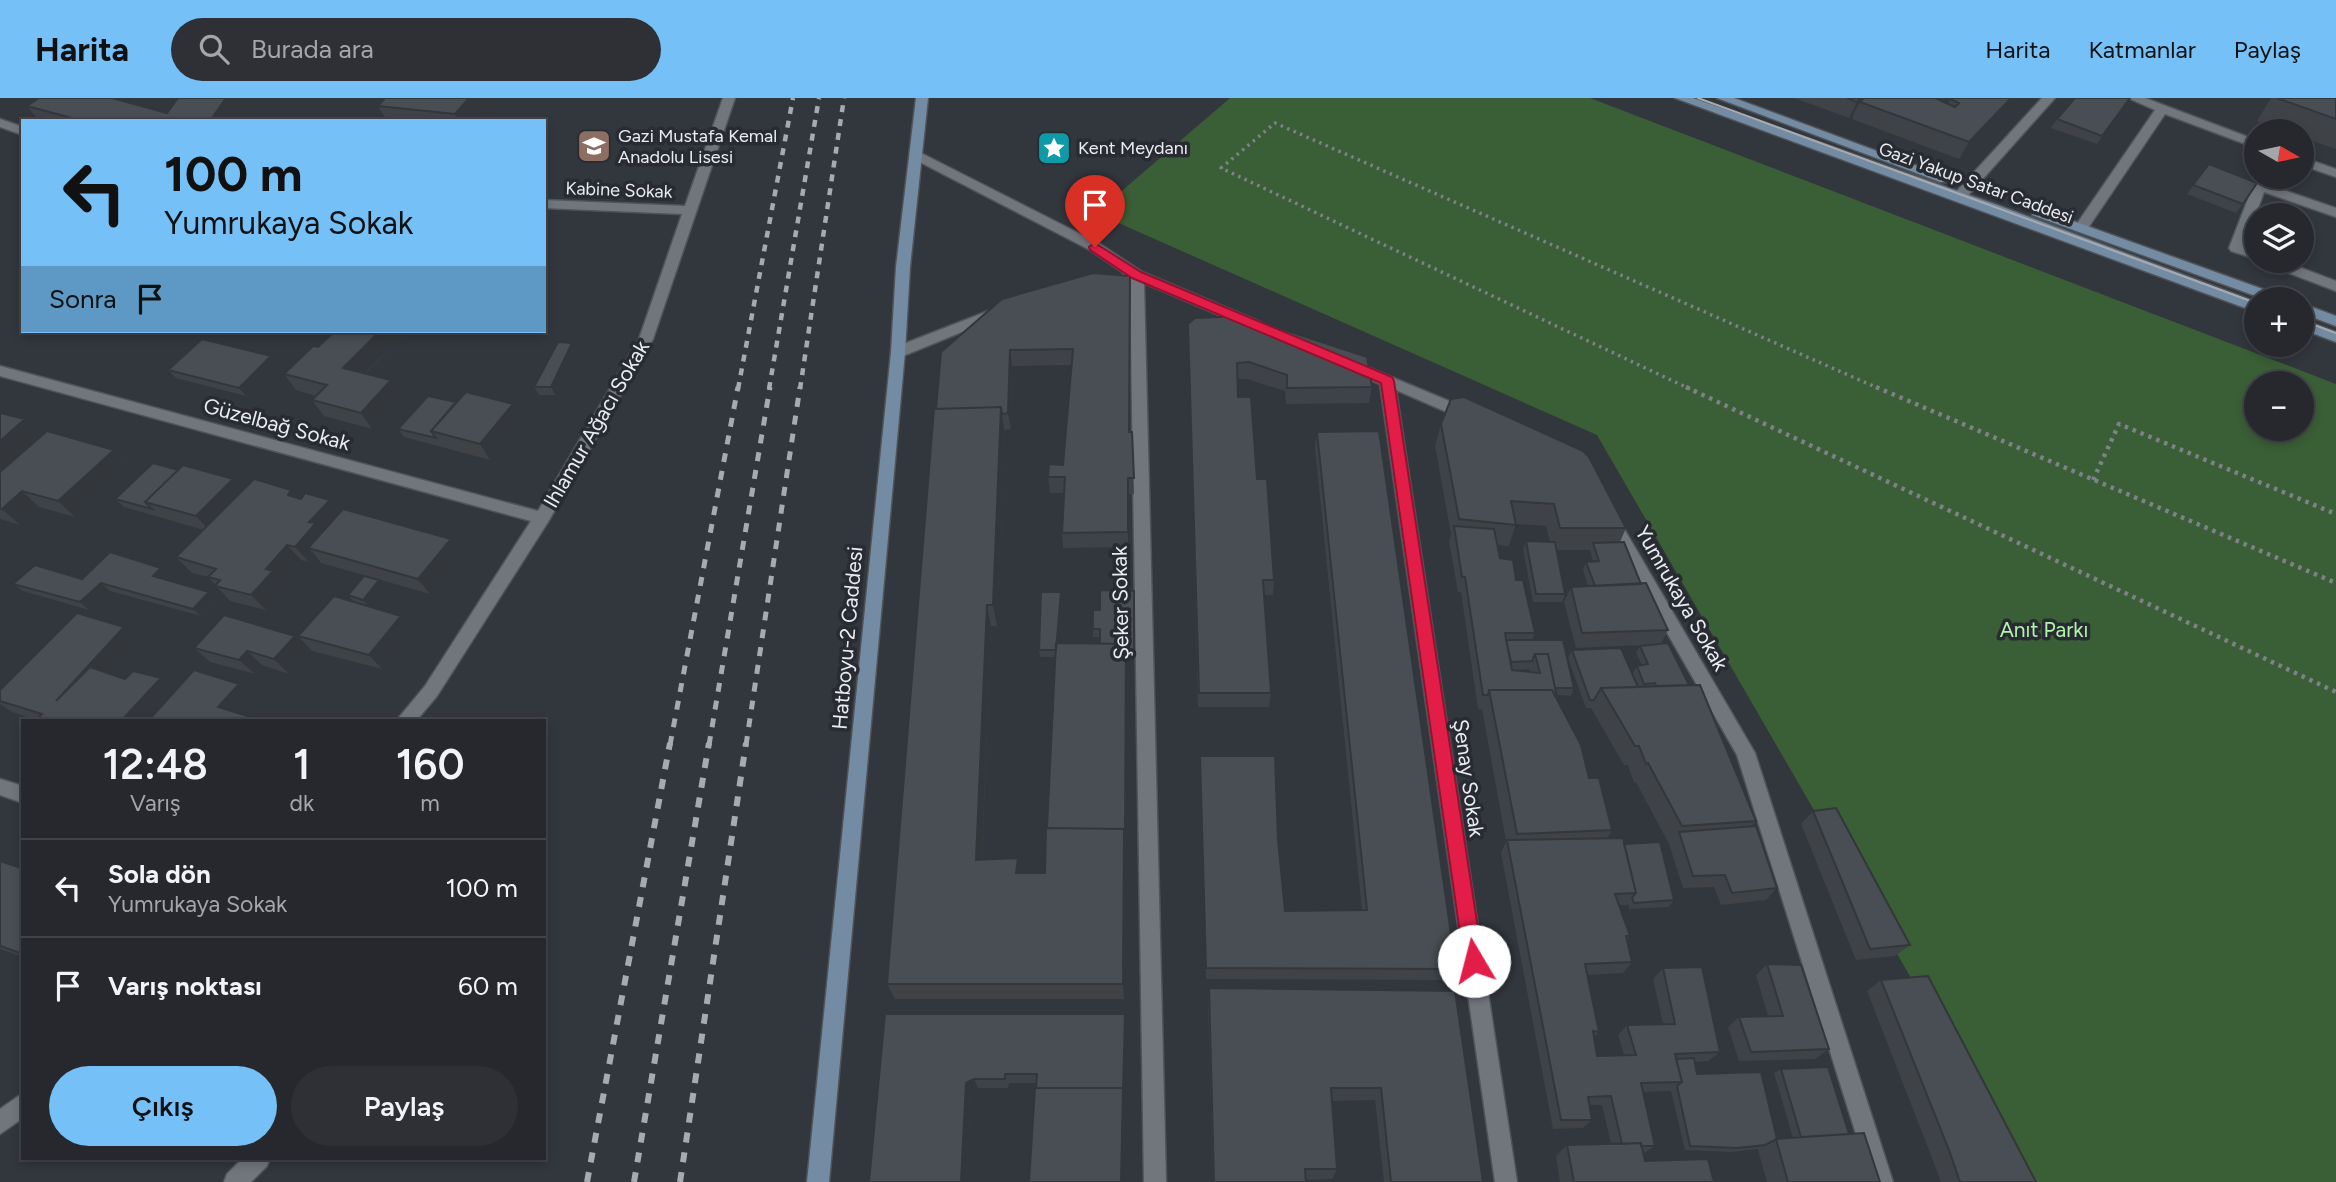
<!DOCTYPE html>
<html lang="tr">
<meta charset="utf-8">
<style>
body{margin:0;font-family:Figtree,sans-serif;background:#2e3036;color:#f1f3f6;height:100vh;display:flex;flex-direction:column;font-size:26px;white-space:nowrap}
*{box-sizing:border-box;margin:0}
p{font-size:23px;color:#a4a6aa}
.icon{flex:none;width:38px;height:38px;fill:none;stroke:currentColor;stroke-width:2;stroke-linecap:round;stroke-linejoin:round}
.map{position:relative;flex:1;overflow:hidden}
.drawer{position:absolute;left:21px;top:621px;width:525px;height:441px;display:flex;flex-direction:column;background:#26282e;border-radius:0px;box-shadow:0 4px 10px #0003,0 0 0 2px #42444a}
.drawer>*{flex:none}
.banner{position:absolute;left:21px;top:21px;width:525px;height:214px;border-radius:0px;box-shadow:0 4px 10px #0003,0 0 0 2px #42444a;background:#75c0f6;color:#111;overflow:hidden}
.needle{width:46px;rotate:99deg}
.tools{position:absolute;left:2244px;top:21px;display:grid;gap:14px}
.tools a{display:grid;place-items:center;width:70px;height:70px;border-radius:50%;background:#26282e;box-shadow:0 4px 10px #0003,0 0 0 2px #42444a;font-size:35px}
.pin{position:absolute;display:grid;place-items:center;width:60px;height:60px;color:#fff;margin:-72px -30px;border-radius:50% 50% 50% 0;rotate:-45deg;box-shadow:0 0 7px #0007}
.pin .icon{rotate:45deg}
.me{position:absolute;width:77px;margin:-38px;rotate:352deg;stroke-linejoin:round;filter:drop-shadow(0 0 5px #0008)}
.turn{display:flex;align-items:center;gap:24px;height:147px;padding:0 28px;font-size:32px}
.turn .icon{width:91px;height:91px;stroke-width:2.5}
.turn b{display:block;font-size:49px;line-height:60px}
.then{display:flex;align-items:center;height:66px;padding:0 28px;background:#0003;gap:14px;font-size:26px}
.eta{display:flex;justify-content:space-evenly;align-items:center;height:119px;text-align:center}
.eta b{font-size:42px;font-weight:600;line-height:49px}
.action{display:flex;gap:14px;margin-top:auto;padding:14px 28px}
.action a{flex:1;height:80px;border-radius:42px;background:#75c0f6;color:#111;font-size:28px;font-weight:600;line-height:80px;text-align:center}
.action a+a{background:#2e3036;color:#f1f3f6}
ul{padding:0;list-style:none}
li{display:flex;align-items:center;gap:21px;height:98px;padding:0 28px;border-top:2px solid #42444a}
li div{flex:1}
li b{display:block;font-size:26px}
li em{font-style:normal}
header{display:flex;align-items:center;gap:42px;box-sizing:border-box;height:98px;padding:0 35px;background:#75c0f6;color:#111}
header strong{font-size:33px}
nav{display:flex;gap:38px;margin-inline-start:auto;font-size:24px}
.search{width:490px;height:63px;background:#2e3036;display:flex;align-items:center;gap:18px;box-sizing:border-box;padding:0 24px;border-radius:38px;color:#a4a6aa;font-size:26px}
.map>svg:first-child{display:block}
</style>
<header>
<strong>Harita</strong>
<div class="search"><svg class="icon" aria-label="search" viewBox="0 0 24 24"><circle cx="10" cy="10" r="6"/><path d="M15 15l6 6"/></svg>Burada ara</div>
<nav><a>Harita</a><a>Katmanlar</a><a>Paylaş</a></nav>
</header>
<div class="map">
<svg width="2336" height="1084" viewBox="0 0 2336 1084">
<rect width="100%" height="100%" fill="#32363d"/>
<path fill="#3a5e36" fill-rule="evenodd" d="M1230,0H1590L2336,286V1084H2029L1597,337L1096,115ZM2256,285H2301V331H2256Z"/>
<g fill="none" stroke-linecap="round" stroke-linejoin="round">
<g stroke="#505459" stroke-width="3">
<path id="lane" d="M2128,0H2145L2256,42V50L2165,16L2086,133H2076L2074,130L2155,12Z
M2301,59L2336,71V79L2301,67Z
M2260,84L2336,110V119L2264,94L2244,148L2256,152V161L2231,153L2229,150L2253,88Z
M2263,163H2283L2336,183V193L2265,166Z
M243,1060H270L267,1068L251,1084H224L227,1076Z"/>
</g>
<g stroke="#505459" stroke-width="3">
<path id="street" d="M723,0H735L653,241L548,424L437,598L416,623H396L425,588L531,423L0,278V268L538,413L639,241L682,116L544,110V102L685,108Z
M2042,0H2055L1964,102H1954V96Z
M0,21L23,29V37L0,29Z
M915,52L1100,146L1142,174L1260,224L1262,227L1255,232L1250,230L1144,185L1166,1084H1144L1130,183L1122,182L1120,179L1124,175L1090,152L910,59V53Z
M996,210L1001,212V218L903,258L898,259L891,254L893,250Z
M1348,261L1473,313L1476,317L1468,322L1463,321L1396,292L1517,1084H1495L1380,286L1343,270L1341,266Z
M1610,415L1616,417L1755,655L1893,1084H1871L1737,657L1602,421Z
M0,681L23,688V705L0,697Z
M23,995V1020L0,1036V1011Z"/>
</g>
<g stroke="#505459" stroke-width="3">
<path id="secondary" d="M916,0H928L910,169L905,254L829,1084H807L891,254L896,169Z
M1675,0H1693L2000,108L2256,204V214Z
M1717,0H1734L1952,81L1950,84H1940Z
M2037,110L2282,198L2284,201H2264L2032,117V111Z
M2301,205L2336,218V228L2301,215Z
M2301,221L2336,234V244L2301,231Z"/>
</g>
<path stroke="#7e8288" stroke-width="3.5" stroke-dasharray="2.5 4.5" stroke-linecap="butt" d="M1690,291L1221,70L1275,25L1880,291"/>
<path stroke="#7e8288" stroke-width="4.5" stroke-dasharray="3.5 5" stroke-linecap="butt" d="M1686,289L2336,594
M1876,289L2336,485
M2093,382L2119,326L2336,416"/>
<use href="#lane" fill="#71767d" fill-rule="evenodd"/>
<use href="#street" fill="#71767d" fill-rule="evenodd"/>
<use href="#secondary" fill="#738ca3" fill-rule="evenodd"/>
<path stroke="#a7aab0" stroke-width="2" d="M1698,0L2256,205
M2301,222L2336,235"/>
<path stroke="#a7aab0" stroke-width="4.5" stroke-dasharray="7 7" stroke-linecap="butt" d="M738,291L793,0
M769,291L819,0
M800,291L844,0"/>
<path stroke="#a7aab0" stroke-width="5" stroke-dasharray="9 9" stroke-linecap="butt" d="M670,647L738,289
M709,647L770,289
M746,647L800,289"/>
<path stroke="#a7aab0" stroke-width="6" stroke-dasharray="10 10" stroke-linecap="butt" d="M587,1084L670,645
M634,1084L709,645
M680,1084L746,645"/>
</g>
<path fill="#3f4348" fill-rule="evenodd" d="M385,0H500L481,23H387L378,8Z
M1794,0H1935L1948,6L1950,1L2017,0L1959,61L1852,21L1855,13L1849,20Z
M2130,0L2097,46L2051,30L2057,21Z
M2271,0H2336V51L2301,39V33H2286L2257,23Z
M27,8L167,15L233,23H39Z
M2209,66L2243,106L2236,115L2187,96Z
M1130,194V334H1132L1134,396H1128V449L1063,450L1062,435L1064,395H1050L1048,379L1063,367L1072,267L1012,268L1011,331L1004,332L997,528H991L982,762L1021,775H1045L1056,559H1040L1039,552L1061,494L1062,502L1058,545L1100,546V539H1093V531L1100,512L1134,493V560H1127L1124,901H895L887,886L941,254Z
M1188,226L1372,289L1369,305L1286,306L1285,293L1247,281H1237L1238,299L1257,381L1274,482L1273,497H1264L1271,595L1269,609H1198Z
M332,233H407L365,276L391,282L402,298L372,331L324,318L312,302L316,298L296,292L284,276L318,249L333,235Z
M572,245L576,253L555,297H539L534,289Z
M271,258L278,267L246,298L176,280L168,272Z
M456,304L513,306L523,322L490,362L404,339L398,331Z
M1441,326L1626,430L1620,444L1641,486L1668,532L1661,546L1756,723L1752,728L1777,790L1766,802L1721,807L1714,789L1683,790L1669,746L1636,684L1634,685L1628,667H1624L1591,610H1586L1568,560L1572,552L1633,575L1637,568L1642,567L1636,555L1640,548L1643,547L1576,550L1564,504L1571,489L1588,488L1583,472L1586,464L1593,463L1590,452H1557L1565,496L1562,504H1533L1523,451L1526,443L1550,444L1546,428L1516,426L1509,448L1497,447L1500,460L1516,482L1535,535L1532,542L1574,590L1571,598L1557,597L1556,600L1612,732L1607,741L1624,746L1674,802L1669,809L1629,811L1628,806L1627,807H1619L1630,838L1627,842L1632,864L1623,875L1587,877L1599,934L1594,939L1597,958L1624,957L1618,937L1627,927L1663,926L1653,881L1663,870L1720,954L1708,963L1695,964L1697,976L1777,1041L1793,1040L1774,975L1781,971L1849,1036L1880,1084H1767L1758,1052V1051L1731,1054L1685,1052L1671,993L1643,994L1655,1048L1643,1056L1645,1063L1714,1084H1560L1556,1058L1567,1047L1611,1046L1602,1007H1590L1592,1022L1583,1030L1553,1031L1501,755L1506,743L1482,611H1478L1461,494H1458L1449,443L1451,436L1435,348ZM1529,571L1530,574L1512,572Z
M1317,334L1456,871L1450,882L1206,881L1200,672V658L1278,742L1285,813L1362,812L1315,350Z
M114,352L130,368L75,419L39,409L20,427L0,421V374Z
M178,372L233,381L243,393L291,392L298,400L301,401L330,402L340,414L463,457L430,496L321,465L315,457L309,464L301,462L283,484L287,488L266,512L230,503L208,479L192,475L176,459L204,432L124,409L115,401Z
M161,470L169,478L166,482L217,502L201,518L110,493L89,512L23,493L13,486L82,481Z
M386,490L370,509L401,518L414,532L382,571L312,553L298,538L354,504L348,497Z
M295,538L309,553L289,576L262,567L255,576L210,564L194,550Z
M141,544L112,576L125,581L161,580L176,592L254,600L240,616L36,622L12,614L0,606V592Z
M1813,713L1910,847L1895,858L1856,862L1801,726Z
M0,763L18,769L23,764V859L0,851Z
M1767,866L1829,951L1815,961L1739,963L1728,929L1739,919L1768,918L1756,877Z
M1881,882L2036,1084H1941L1932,1060L1867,893Z
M1209,890L1455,893L1483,1084H1384L1375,1002L1332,1003L1337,1071L1332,1081L1306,1082V1084H1213L1208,905Z
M885,916H1125V926L1123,1084H1029L1037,985H1009L1008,990H978L970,994L966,1084H869Z"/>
<path fill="#33373b" d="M226,0H248L233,23H210Z
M469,0H500L481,23H459L455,16Z
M1860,0H1867L1860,4L1855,13L1849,20L1857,4Z
M2011,0H2017L1959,61L1969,44Z
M1130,178V350L1129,334Z
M380,233H407L354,286L343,270Z
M572,245L576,253L555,297L551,289Z
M1010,252L1012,268L1011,331L1008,315Z
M271,258L278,267L246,298L239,290Z
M391,282L402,298L372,331L361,315Z
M513,306L523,322L490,362L480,346Z
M1001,309L1004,331L997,528L993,507Z
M25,321L42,337L0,373V343Z
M114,352L130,368L75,419L58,403Z
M233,381L247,397L211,434L196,418Z
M291,392L304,407L288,397Z
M22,393L39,409L20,427L2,411Z
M330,402L342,417L308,450L315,457L309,464L295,449L309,424Z
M451,441L463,457L430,496L418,481Z
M287,447L301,462L283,484L287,488L266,512L251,497L266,471Z
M161,470L169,478L162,486L153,478Z
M379,482L386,490L370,510L363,502Z
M101,485L110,493L89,512L80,504Z
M209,494L217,502L201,518L193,511Z
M1061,494L1062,502L1057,559L1056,552Z
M0,506L5,510L0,515Z
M987,507L991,528L981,779L976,762Z
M401,518L414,532L382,571L369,557Z
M124,529L141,544L75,617L56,603Z
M295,538L309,553L289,576L274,561Z
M0,543L14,554L0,568Z
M1126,546L1127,561L1124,901L1123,886Z
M247,553L262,567L255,576L239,562Z
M161,580L178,594L152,623H121Z
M239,586L254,600L235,623L218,609Z
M1018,760L1022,778L1016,775Z
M1125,916V926L1124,1003L1123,994Z
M974,981L978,990L970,994L966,1084H961L966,985Z
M1123,990L1124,1003L1123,1084H1121Z"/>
<path fill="#494e54" stroke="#33373b" stroke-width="2" d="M39,0H112L167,15L178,0H226L210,23H83L27,8Z
M385,0H469L455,16L378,8Z
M1847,0H1860L1857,4Z
M1864,0H1935L1955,9L1959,5L1950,1L1951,0H2011L1969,44L1860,4Z
M2075,0H2130L2102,38L2057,21Z
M2277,0H2336V21Z
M2209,66L2257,85L2243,106L2193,87Z
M1093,175L1130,178L1129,334H1132L1134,380H1128V434L1062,435L1065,379H1048L1049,366L1063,367L1073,251L1010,252L1008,315L1002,316L1001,309L936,311L941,254L1002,201Z
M1242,218L1367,259L1372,289L1287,290V277L1249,264L1237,265L1238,299H1251L1257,381H1267L1274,482H1263L1271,595H1199L1188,226L1195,220Z
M335,233H380L343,270L391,282L361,315L312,302L327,287L284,276L313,248L318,249Z
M202,241L271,258L239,290L168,272Z
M558,244L572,245L551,289H534Z
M466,294L513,306L480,346L431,333Z
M428,298L456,304L431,333L436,340L398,331Z
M1464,299L1583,353L1589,359L1626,430H1560L1554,406L1511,403L1516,427L1459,421L1441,326L1451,301Z
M1001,309L993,507H987L976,762L1018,760L1016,775H1045L1046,730L1124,731L1123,886H887L934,311Z
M0,315L25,321L0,343Z
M47,333L114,352L58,403L22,393L2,411H0V374Z
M1379,333L1456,871L1206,870L1200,658H1275L1278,742L1285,813L1367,812L1317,334Z
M153,365L178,372L145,404L152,411L115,401Z
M183,367L233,381L196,418L145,404Z
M254,381L291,392L288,397L301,401L305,395L330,402L309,424L316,425L295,449L287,447L266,471L273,473L251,497L215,488L220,482L208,479L216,471L176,459Z
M343,411L451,441L418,481L308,450Z
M1454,428L1494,431L1500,460L1513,462L1516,482H1523L1535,535H1505L1512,572L1540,575L1535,556H1548L1557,599L1555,598L1552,592H1489L1488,597H1483L1465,479H1462Z
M1526,443L1555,444L1565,496H1536Z
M1624,444L1641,486L1595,488L1586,464L1599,463L1593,445Z
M110,454L161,470L153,478L209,494L193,511L101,485L80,504L13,486L35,467L82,481Z
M364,478L379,482L363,502L348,497Z
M1646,485L1668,532L1582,535L1571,489Z
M1100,492L1134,493V553H1127L1126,546H1100V531H1093V512H1100Z
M1041,494H1061L1056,552H1039Z
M334,498L401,518L369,557L298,538Z
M77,515L124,529L56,603L90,569L125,581L133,573L161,580L121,623H35L42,616L0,603V592Z
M224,517L295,538L274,561L247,553L239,562L194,550Z
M1506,542H1563L1574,590H1555L1548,556H1535L1532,563L1511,564Z
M1056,545L1126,546L1125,736L1124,731L1047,730Z
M1668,545L1689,587L1656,588L1655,585L1644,586L1637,568L1648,566L1640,548Z
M1621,550L1638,589L1601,590L1594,602H1590L1572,552Z
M194,572L239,586L218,609L263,623H148Z
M1700,587L1756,723L1682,728L1648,665L1646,666L1639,648H1635L1601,590Z
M1489,592H1552L1581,647L1589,680H1599L1612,732L1517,736Z
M1836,710L1910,847L1870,851L1813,713Z
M1756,728L1777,790L1732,795L1725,777L1693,778L1679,734Z
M1623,740L1636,795L1615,796L1630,838H1626L1632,864L1585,866L1599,934L1593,933L1597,958L1636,957L1627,927L1675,926L1663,870L1702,869L1720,954L1675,956L1682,984L1641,985L1655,1048H1641V1045L1622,1046L1611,998L1588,999L1592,1022H1561L1507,742Z
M1660,744L1674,802L1634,805L1632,800L1636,795L1624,746Z
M0,763L18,769L23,764V856L0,848Z
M1767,866L1801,867L1829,951L1751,954L1739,919L1783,918Z
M1928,878L2036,1084H1960L1949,1052L1881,882Z
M1209,890L1455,893L1483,1084H1391L1381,990H1331L1337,1071H1305L1306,1084H1214Z
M885,916H1125L1123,994V990H1036L1037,976H1005V981H974L966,985L961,1084H869Z
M1694,960L1697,976L1761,974L1777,1041L1765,1047L1737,1050L1690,1048L1677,988L1682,984L1676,961Z
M1828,969L1849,1036L1801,1039L1781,971Z
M1035,990H1123L1121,1084H1029Z
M1864,1035L1880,1084H1788L1776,1041Z
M1641,1045L1645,1063L1708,1061L1714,1084H1574L1567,1047Z"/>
<path fill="#e11d48" stroke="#92132f" stroke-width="2" d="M1095,145L1141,174L1392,279L1394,283L1483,863L1480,869L1474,872L1467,869L1464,863L1381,285L1132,180L1090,152L1089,149Z"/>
<defs>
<g id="school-square" transform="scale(1.75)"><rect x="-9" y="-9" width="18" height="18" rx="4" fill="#8d6e63" stroke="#282c32"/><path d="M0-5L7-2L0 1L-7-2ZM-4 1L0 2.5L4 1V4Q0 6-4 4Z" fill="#fff"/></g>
<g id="sight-square" transform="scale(1.75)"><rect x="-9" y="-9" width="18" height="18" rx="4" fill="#0f9aa8" stroke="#282c32"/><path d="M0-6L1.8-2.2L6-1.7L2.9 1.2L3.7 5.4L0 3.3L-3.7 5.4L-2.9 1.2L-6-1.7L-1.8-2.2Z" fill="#fff"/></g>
</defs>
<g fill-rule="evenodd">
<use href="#school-square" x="594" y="48"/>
<use href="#sight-square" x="1054" y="50"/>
</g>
<g text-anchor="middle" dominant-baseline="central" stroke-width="7" stroke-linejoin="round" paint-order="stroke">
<g font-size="18" fill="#e9ecf0" stroke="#282c32" text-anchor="start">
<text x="618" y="38">Gazi Mustafa Kemal<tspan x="618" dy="21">Anadolu Lisesi</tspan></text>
<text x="1078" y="50">Kent Meydanı</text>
</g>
<g font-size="18" fill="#e9ecf0" stroke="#282c32">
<text transform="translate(1976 85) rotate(20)">Gazi Yakup Satar Caddesi</text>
<text transform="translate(619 92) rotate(2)">Kabine Sokak</text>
</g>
<g font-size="21" fill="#e9ecf0" stroke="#282c32">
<text transform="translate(277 326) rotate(15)">Güzelbağ Sokak</text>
<text transform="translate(596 326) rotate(-60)">Ihlamur Ağacı Sokak</text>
<text transform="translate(1682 500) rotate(60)">Yumrukaya Sokak</text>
<text transform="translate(1120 505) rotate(-91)">Şeker Sokak</text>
<text transform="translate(847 540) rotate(-85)">Hatboyu-2 Caddesi</text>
<text transform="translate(1469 680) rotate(82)">Şenay Sokak</text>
</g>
<g font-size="21" fill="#b2f4aa" stroke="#282c32">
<text x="2044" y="531">Anıt Parkı</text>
</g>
</g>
</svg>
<div class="tools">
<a><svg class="needle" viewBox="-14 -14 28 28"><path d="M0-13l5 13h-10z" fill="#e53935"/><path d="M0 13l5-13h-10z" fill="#a4a6aa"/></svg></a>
<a><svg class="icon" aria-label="layers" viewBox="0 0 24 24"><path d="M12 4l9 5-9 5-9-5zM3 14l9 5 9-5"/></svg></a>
<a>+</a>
<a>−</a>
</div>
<div class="pin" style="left:1095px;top:149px;background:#d93025"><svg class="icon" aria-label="arrive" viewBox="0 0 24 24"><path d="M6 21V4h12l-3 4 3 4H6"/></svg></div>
<svg class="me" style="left:1474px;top:863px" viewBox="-20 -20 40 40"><circle r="19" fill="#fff"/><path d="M0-13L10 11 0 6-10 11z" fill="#e11d48"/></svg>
<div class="banner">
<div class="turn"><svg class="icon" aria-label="left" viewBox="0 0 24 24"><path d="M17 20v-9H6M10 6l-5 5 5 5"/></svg><div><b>100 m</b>Yumrukaya Sokak</div></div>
<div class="then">Sonra<svg class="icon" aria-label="arrive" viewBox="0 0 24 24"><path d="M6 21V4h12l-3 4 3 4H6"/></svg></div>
</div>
<section class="drawer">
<div class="eta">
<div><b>12:48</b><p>Varış</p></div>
<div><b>1</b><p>dk</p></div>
<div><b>160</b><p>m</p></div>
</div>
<ul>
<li><svg class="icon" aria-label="left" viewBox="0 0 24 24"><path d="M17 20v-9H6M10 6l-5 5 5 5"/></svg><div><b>Sola dön</b><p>Yumrukaya Sokak</p></div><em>100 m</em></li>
<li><svg class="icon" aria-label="arrive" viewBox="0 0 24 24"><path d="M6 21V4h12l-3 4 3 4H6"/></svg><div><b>Varış noktası</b></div><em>60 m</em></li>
</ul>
<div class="action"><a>Çıkış</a><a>Paylaş</a></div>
</section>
</div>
